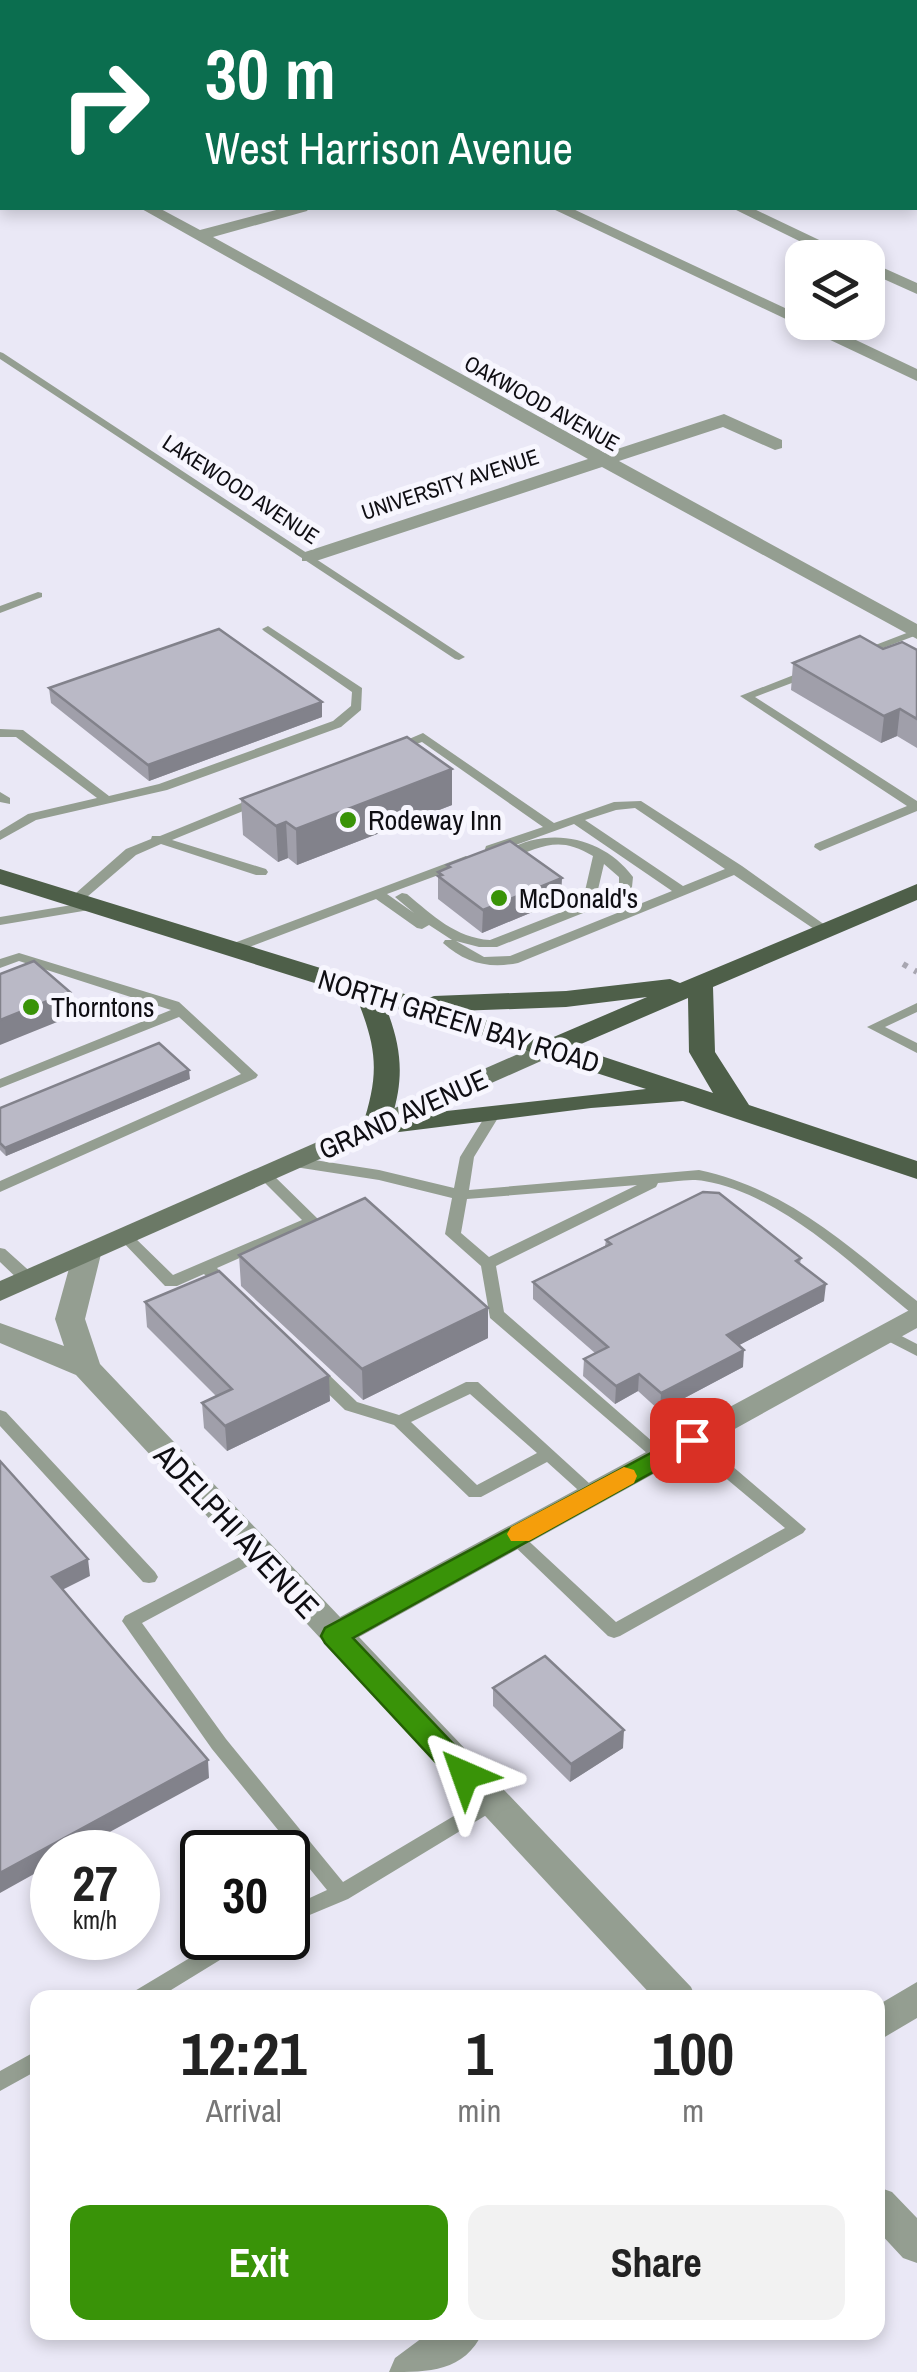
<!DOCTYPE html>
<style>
body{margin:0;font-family:"Archivo Narrow",sans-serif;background:#f2f2f2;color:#222;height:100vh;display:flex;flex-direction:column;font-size:38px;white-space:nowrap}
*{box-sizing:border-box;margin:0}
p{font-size:32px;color:#767676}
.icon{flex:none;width:55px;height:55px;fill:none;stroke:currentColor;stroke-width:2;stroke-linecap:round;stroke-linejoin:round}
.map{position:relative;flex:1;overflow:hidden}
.details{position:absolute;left:30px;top:1990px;width:855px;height:350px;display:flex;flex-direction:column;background:#fff;border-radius:20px;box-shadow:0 5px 15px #0003}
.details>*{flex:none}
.top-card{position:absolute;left:0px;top:0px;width:918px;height:210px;box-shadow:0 5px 15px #0003;background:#0b6e4f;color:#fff;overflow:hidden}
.tools{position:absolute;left:785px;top:240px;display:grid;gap:20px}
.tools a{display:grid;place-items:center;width:100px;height:100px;border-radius:20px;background:#fff;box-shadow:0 5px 15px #0003;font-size:50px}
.speed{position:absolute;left:30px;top:1830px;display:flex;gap:20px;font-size:50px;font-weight:700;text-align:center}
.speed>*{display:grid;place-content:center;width:130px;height:130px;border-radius:50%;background:#fff;box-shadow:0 5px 15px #0003;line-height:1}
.speed small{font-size:25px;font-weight:400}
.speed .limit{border:5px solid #111;border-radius:15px;background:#fff;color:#111}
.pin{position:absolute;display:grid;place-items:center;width:85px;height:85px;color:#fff;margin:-42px;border-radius:20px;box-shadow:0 5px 15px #0006}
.me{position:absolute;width:110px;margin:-55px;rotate:317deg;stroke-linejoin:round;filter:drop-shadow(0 0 8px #0008)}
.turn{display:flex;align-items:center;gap:35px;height:210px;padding:0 40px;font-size:45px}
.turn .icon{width:130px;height:130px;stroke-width:2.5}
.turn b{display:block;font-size:70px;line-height:85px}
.eta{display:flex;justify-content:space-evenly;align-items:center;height:170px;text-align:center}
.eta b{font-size:60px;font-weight:700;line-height:70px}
.primary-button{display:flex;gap:20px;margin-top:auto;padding:20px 40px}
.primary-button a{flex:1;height:115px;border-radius:20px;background:#399308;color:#fff;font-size:40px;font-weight:700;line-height:115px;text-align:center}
.primary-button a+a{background:#f2f2f2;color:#222}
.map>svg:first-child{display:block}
</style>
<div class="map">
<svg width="917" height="2372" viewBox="0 0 917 2372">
<rect width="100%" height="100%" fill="#eae8f6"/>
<path fill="#bbb8d7" d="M26,0H459L463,2H30Z"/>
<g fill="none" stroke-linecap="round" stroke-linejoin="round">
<path stroke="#a8a6b1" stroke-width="6" stroke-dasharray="5 8" stroke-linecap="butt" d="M903,964L917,972"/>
<path fill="#949e91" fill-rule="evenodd" d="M0,29H2V34H0Z
M0,192L2,193V197L0,198Z
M0,352L3,353L465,657L459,660L455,659L0,359Z
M38,592L42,593V597L0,613V606Z
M268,626L362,688L361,710L341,727L167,790L36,820L0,840V831L28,814L97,798L16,737H0V729L23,730L109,796L159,784L333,721L351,706L352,692L264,631L262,629Z
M917,629V635L862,656H854L852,654Z
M809,669L815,673L813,675L755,697L917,801V811L820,851L814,847L815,844L907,806L740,696Z
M423,733L554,823L614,802L641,801L742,866L832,930L825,934L820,933L734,875L518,963C489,969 465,963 443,943L445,940H452L429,925L422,929L417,928L376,899L236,952H226L224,949L226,946L466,856L472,860L471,863L387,894L414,913L395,897L402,893L407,894C432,915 456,938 490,940L582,904L593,856C557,834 541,848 505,860L499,856C541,825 601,834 633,877L632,887L616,900L497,947H479L456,941L484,957L510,956L672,891L574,824L496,852H486L485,849L486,846L543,827L422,742L394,752L388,748ZM635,808L725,869L683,886L585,820L616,810ZM604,864L619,877V885L596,898Z
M0,792L10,798V804L0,802Z
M261,795L267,799L265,802L172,840L266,869L268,872L266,875H256L161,844L136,855L80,903L75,904L68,900L126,849L151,839L152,836H160Z
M90,902L95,903L97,906L95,909L0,925V917Z
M19,953L179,1002L258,1075L256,1078L0,1192V1181L241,1074L179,1017L0,1088V1079L171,1010L19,961L0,968V959Z
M917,1003V1012L885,1027L917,1043V1053L867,1027Z
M494,1109L501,1113L474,1157L469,1190L699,1170C790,1190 846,1245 917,1301V1314L911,1313C852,1265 781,1194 704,1181C690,1178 673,1182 658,1183L656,1187L496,1266L504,1312L669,1456L667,1460H655L490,1318L481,1266L445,1234L452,1198L379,1180L295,1167L288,1162L295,1157L379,1170L454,1188L460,1157L489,1110ZM637,1185L489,1257L461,1233L467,1199Z
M265,1170L270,1172L320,1221L317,1224L217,1268L235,1287L233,1291H221L204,1274L177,1286H165L118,1237L121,1234H131L173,1275L302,1220L260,1178L258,1175L260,1172Z
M0,1248L5,1249L35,1276L37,1280L35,1284H23L0,1262Z
M886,1328L917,1344V1356L880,1337L878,1333L880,1329Z
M316,1367L322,1368L357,1402L399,1415L466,1382H478L601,1494L599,1498H587L547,1462L481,1497H469L394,1425L345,1410L310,1376L308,1372L310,1368ZM470,1394L537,1453L477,1485L411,1422Z
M0,1410L6,1412L155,1572L158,1577L155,1582L149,1583L143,1582L0,1426Z
M691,1434L697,1436L806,1529L803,1533L620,1636L614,1638L608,1636L505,1537L508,1533H520L616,1622L785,1528L685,1444L683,1440L685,1436Z
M259,1547L265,1549L268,1553L265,1557L142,1623L226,1739L343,1882L484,1798L491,1796L498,1798L500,1803L498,1808L348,1899L288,1924V1908L327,1890L212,1749L122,1621L125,1616Z
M223,1938H249L246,1944L158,1998H130L133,1992Z
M38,2050V2070L0,2091V2071Z"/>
<path fill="#949e91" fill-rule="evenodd" d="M0,38H2V46H0Z
M0,119L2,120V130L0,129Z
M915,192L917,193V203L915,202Z
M140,208H159L200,230L284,208H309L307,211L213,237L605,453L724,414L782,440V448L775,450L723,427L619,461L917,624V639L602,467L316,561H302V553L588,459Z
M551,208H571L802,316V322H818L917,369V381Z
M732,208H752L857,258H834Z
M868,261L917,283V294L868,272Z
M87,1245L97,1248L101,1254L85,1319L100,1364L340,1617L917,1306V1328L359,1637L691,1987L696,1998H654L76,1375L0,1343V1323L64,1346L55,1319L73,1254L77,1248Z
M917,1982V2018L878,2041V2005Z
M878,2187L892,2192L917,2218V2263L903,2258L878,2231Z
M430,2332H483C464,2372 429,2372 389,2372L395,2358Z"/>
<path fill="#6b7966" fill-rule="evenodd" d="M550,1040L559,1043L563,1048L559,1053L0,1301V1281Z"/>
<path fill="#4e5f49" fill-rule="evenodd" d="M0,869L424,1000L434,996L566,991L670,979L680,983L917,884V900L713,987L715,1052L749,1105L917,1161V1179L683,1101L591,1108L375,1135L366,1133L362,1127C380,1072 377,1049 356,996L0,884ZM647,997L549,1039L457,1011L566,1007ZM688,998L689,1052L713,1093L574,1047ZM385,1005L646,1089L392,1117C405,1075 401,1045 385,1005Z"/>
</g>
<path fill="#a09faa" d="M883,649L917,650V748L897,736L881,743L791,690L793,663Z
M49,688L322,702V717L149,781L51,703Z
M452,769V805L297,865L288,858L278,862L243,835L241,799Z
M447,865L561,900L482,933L438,899V872L447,868Z
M190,1079L6,1156L0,1150V1108Z
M606,1240L801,1258L800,1264L824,1301L739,1345L743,1367L660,1411L638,1391L615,1404L583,1376L584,1359L595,1353L533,1299V1282L605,1246Z
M239,1255L488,1338L363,1400L241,1286Z
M145,1302L330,1401L227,1451L204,1428L202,1403L217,1397L147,1327Z
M493,1688L623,1748L570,1782L493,1706Z"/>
<path fill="#82828b" d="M322,702V717L149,781L148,765Z
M900,709L897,736L881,743L884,716Z
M452,769V805L297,865L296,829Z
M286,822L288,858L278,862L276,826Z
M562,878L561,900L482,933L483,910Z
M70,992L72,1016L0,1045V1020Z
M189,1070L190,1079L6,1156L5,1148Z
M826,1284L824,1301L726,1352L727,1335Z
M488,1308V1338L363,1400L362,1369Z
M744,1350L743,1367L660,1411L661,1393Z
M639,1374L638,1391L615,1404L616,1386Z
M329,1376L330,1401L227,1451L225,1426Z
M88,1559L90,1576L54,1594L52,1577Z
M624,1730L623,1748L570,1782L571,1764Z
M208,1760L209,1778L73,1852H52V1864L0,1893V1873Z"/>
<path fill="#bab9c6" stroke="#82828b" stroke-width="2.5" d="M0,152L2,154V174L0,175Z
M219,629L322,702L148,765L49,688Z
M860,636L883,649L902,642L917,650V719L900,709L884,716L793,663Z
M407,737L452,769L296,829L286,822L276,826L241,799Z
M510,841L562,878L483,910L438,876L442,875L438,872L450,867L447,865Z
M34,961L70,992L0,1020V974Z
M159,1043L189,1070L5,1148L0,1143V1108Z
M703,1192L719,1193L801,1258L796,1261L826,1284L727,1335L744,1350L661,1393L639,1374L616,1386L584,1359L608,1347L533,1282L611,1244L606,1240Z
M365,1198L488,1308L362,1369L239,1255Z
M219,1271L329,1376L225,1426L202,1403L232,1389L145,1302Z
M0,1461L88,1559L52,1577L208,1760L0,1873Z
M545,1656L624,1730L571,1764L493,1688Z"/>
<path fill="#399308" stroke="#256005" stroke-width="2.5" d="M692,1431L704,1440L700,1446L353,1638L475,1767L479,1775L475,1783L465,1786L455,1783L325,1643L321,1636L325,1628Z"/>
<path fill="#f59e0b" d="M624,1467L634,1470L637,1476L634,1483L529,1541H511L507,1534L511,1527Z"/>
<g fill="#399308" stroke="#f7f6fe" stroke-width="4">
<circle cx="348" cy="820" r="10"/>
<circle cx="499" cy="898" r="10"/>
<circle cx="31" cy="1007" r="10"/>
</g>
<g text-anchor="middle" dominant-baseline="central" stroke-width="10" stroke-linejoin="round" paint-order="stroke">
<g font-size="22" fill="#0f0e13" stroke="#f7f6fe">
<text transform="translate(542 403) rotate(29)">OAKWOOD AVENUE</text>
<text transform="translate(450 484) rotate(-18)">UNIVERSITY AVENUE</text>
<text transform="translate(241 489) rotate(33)">LAKEWOOD AVENUE</text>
</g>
<g font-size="28" fill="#0f0e13" stroke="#f7f6fe" text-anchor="start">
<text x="368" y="820">Rodeway Inn</text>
<text x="519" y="898">McDonald's</text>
<text x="51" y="1007">Thorntons</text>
</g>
<g font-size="28" fill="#0f0e13" stroke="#f7f6fe">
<text transform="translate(459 1021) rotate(17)">NORTH GREEN BAY ROAD</text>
<text transform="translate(403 1114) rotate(-24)">GRAND AVENUE</text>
</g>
<g font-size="32" fill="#0f0e13" stroke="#f7f6fe">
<text transform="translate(237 1531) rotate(47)">ADELPHI AVENUE</text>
</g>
</g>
</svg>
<div class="tools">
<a><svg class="icon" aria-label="layers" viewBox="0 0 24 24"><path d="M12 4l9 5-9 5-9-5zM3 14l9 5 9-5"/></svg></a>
</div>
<div class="speed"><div>27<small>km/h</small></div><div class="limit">30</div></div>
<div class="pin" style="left:692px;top:1440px;background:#d93025"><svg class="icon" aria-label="arrive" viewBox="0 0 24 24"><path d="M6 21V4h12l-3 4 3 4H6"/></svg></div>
<svg class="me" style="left:465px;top:1775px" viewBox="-20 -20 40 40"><path d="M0-17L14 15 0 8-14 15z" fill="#399308" stroke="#fff" stroke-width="4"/></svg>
<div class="top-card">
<div class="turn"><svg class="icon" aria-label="right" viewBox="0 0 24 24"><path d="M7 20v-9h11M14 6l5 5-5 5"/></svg><div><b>30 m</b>West Harrison Avenue</div></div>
</div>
<section class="details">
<div class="eta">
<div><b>12:21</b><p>Arrival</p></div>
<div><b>1</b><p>min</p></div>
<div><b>100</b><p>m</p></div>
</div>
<div class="primary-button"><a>Exit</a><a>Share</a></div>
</section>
</div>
